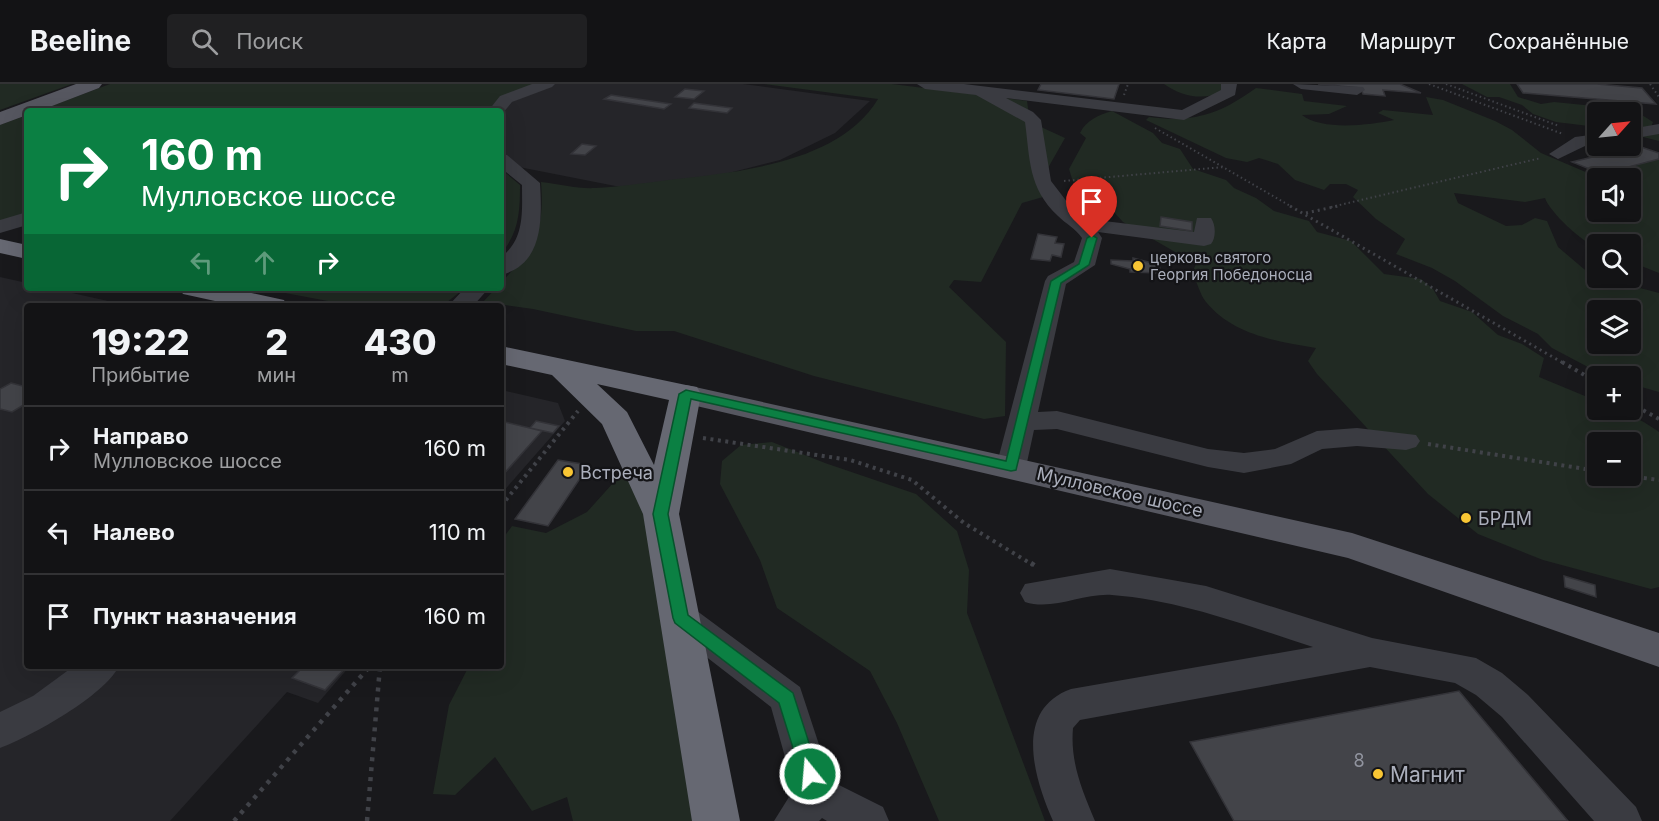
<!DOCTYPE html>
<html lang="ru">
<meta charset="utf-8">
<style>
body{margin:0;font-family:Inter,sans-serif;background:#202022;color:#f1f3f6;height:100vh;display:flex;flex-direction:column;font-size:22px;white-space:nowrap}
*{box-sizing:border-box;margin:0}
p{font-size:20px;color:#9d9ea0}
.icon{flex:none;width:33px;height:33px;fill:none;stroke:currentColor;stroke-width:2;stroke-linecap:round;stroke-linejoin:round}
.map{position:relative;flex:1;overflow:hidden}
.panel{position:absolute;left:24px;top:219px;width:480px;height:366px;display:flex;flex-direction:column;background:#131315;border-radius:6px;box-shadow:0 6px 24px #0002,0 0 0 2px #323234}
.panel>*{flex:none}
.banner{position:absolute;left:24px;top:24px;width:480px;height:183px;border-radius:6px;box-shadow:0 6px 24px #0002,0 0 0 2px #323234;background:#0b8043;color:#fff;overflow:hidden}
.needle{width:39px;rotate:63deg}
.tools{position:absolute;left:1587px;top:18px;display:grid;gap:12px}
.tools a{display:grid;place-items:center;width:54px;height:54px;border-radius:6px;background:#131315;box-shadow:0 6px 24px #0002,0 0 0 2px #323234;font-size:30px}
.pin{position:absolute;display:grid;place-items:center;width:51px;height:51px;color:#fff;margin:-62px -26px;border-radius:50% 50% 50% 0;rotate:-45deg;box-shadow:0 0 6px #0007}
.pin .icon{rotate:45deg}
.me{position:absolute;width:66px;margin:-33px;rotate:343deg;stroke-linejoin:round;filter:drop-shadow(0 0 4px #0008)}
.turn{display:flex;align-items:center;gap:21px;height:126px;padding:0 18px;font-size:27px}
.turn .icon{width:78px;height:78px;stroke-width:2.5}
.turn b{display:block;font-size:42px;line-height:51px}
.lanes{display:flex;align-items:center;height:57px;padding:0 18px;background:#0003;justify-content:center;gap:30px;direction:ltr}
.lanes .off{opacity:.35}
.eta{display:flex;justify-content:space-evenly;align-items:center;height:102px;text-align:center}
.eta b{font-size:36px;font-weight:800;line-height:42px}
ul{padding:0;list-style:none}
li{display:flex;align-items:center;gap:18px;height:84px;padding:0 18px;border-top:2px solid #323234}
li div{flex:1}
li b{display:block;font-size:22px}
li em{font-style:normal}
header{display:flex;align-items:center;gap:36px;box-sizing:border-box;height:84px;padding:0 30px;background:#131315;border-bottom:2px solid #323234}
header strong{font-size:28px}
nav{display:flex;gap:33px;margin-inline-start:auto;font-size:21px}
.search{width:420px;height:54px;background:#202022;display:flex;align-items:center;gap:15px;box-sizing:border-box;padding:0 21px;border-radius:6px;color:#9d9ea0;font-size:22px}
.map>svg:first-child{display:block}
</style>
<header>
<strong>Beeline</strong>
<div class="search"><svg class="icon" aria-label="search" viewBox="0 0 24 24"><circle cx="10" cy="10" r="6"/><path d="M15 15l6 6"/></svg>Поиск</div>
<nav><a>Карта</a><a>Маршрут</a><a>Сохранённые</a></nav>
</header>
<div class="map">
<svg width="1659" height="737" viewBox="0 0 1659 737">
<rect width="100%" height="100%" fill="#19191c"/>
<path fill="#252529" d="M553,0H743L870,17L835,49L780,76L651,109L519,83L501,71V27L507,20Z
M0,193L27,199V204H50L130,222H27V582H350L318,619L287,608L170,737H0Z
M501,306L558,319L565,337L501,410Z"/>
<path fill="#212a23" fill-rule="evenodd" d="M0,0H72L0,26Z
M110,0H536L497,17L487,27H38Z
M764,0H892L1027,17L1030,38L1065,54L1044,91L1050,111L1022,119L981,198L954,196L949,203L1006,258L1005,332L984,335L814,292L674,247H636L533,225L483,218L496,204H501V199C534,163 545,149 541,98C559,100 578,105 595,104C619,103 644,99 668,96C736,88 839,80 878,15Z
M1164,0H1224V7C1204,17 1182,13 1164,0Z
M1462,0H1510L1518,13L1541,20L1554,18L1634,26L1653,38L1651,43L1659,46V57L1631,50L1630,28H1598L1597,43L1556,38L1533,30L1522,21L1499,13H1487Z
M1256,4L1302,10L1304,17L1347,22L1329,30L1302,31C1322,47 1370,41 1394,36L1378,29L1383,26L1433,31L1426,13L1443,16L1495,37L1512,46L1541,69L1595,92L1659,75V189L1631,178L1630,160C1620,160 1606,162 1597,162C1584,161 1549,127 1545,114L1525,118L1454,109L1458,119L1506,142L1522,141L1535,134L1547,137L1558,163L1591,191L1659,209V308L1631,300L1630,292H1605L1552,264L1538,250L1503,232L1455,197L1432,184L1396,170L1405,155L1376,135L1353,113L1358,106L1346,100H1330L1324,106L1295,96L1278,80L1259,74L1247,78L1226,74L1146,36L1149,33C1194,39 1220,30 1256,4ZM1598,94H1630V128H1598ZM1598,226H1630V260H1598Z
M1112,27L1153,49L1162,59L1180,65L1193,85L1226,96L1234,104L1256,114L1274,127L1309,137L1317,148L1351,157L1384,190L1421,195L1433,205L1440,217L1472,228L1498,251L1522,260L1544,274L1539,293L1597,317L1598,326C1623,326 1638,333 1659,348V503L1651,505L1543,476L1478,450L1428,410L1317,290L1308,277L1316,264C1276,257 1233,251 1206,218C1200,211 1197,197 1192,189L1196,180L1123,138L1097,110L1073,98L1069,85L1086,54L1080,49C1086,36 1099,31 1112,27ZM1598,358H1630V392H1598Z
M27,31V132L0,142V41Z
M501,85L520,101C520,128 519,148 501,170Z
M258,204H465L442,222H355Z
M772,358L825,379L916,410L957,447L969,486L967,529L1045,737H939L897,639L870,587L777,524L760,476L720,400L722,377L741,361Z
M623,388L633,394L641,416L699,737H573L567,713L532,727L495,673L455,711L433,710L449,621L469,582H501V457L512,442L546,449L587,428Z"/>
<path fill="#434449" stroke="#333338" stroke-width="1.5" d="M1041,0H1119L1114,15L1038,6Z
M1318,0H1400L1421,9L1383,6L1385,12L1363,10L1361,4Z
M1517,0H1597L1642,4L1656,20L1523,9Z
M685,5L704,7L694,15L675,13Z
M611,11L671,20L664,25L604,15Z
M694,19L732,24L727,29L689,24Z
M582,60L596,62L585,71L571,70Z
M1638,62L1659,69V75L1602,90L1572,78Z
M1161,133L1192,138V147L1160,142Z
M1038,150L1057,153L1055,159L1064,160L1061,173L1052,171L1050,177L1031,175Z
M1133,174L1160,181L1159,189L1130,188V185L1111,180V176L1133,177Z
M11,299L27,303V319L12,328L0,325V305Z
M501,337L542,347L502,392H501Z
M536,337L559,342L553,349L530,344Z
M558,376L589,381L548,442L515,435Z
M1564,492L1595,501L1596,513L1565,503Z
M297,582H347L325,606L292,594L302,584Z
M1459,607L1568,737H1234L1190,658Z"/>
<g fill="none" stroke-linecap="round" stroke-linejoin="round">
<path stroke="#404248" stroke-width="2" stroke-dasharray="1.5 3" stroke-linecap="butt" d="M1429,0L1563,50
M1446,0L1559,42
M1650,0L1659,13
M1124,11L1128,0
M1155,44L1292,123
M1064,97L1224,83
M1331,123L1541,74"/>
<path stroke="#404248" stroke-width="3" stroke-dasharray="2 4" stroke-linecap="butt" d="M1290,122L1565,280
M1306,129L1338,122"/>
<path stroke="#404248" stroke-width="4" stroke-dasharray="3 4.5" stroke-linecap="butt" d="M1562,278L1598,299
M1630,319L1659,335
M703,354L850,376L912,396L964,439L1033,481
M1428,360L1598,387
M1629,392L1659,396
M501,422L578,327"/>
<path stroke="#404248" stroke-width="4.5" stroke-dasharray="4 6" stroke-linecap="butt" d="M1031,479L1039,484
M234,737L370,582
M367,737L380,582"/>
<path fill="#3a3b41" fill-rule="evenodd" d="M532,0H555L552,3L512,18L502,30L501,27H488L500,12Z
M917,0H964L1182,26L1221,6V0H1237L1235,11L1184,36L1006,14L1033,28L1041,36L1051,97L1071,123L1088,135L1194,148L1197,134H1211C1216,141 1216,154 1211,160L1204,162L1098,148L1102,154L1095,181L1066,200L1038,328L1057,327L1208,365L1244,369L1275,365L1317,347L1357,344L1416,351L1420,357L1416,363L1406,366L1357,362L1322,365L1291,380L1244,389L1208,383L1057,345L1034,346L1026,383L1021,390L1011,393L1001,390L996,383L1045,197L1048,192L1074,178L1082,154C1075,144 1066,140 1058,132C1028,104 1030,75 1025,38L976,11L925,5Z
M1293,0L1363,3L1365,6L1357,11L1301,5Z
M1659,40V50L1630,55V45Z
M1598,50V60L1585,62L1558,75L1549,70L1575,53Z
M501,70L507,71L540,99C542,134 544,180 501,191V173C525,155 522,128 522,101L501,84Z
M27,128V141L0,149V136Z
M465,204H489L473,222H448Z
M1110,485L1206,502L1372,554L1476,574L1502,589L1528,611L1636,723L1642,737H1594L1502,633L1476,611L1455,599L1370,583L1080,636L1073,644C1070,678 1082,706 1095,737H1053C1034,694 1013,626 1071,605L1313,563C1248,542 1180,516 1112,511C1083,509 1053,527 1025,518L1020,509L1025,500Z
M681,520L693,524L800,603L831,697L883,723L889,737H827L822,734L819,737H774L794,705L771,623L669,544L664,534L669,524Z
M74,582H119C104,612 32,652 0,664V628L33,612Z"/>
<path fill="#565760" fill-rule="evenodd" d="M76,0H102L99,4L39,27H27V31L0,41V28Z
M686,301L1352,449L1659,549V583L1348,474L675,317L671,310L675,303Z"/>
<path fill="#666872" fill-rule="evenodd" d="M0,155L27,161V175L0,169Z
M179,204H228L284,216L287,222H238L183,210Z
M501,262L686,301L697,303L701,310L679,430L740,737H692L643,430L602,340L552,291L501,280ZM597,300L669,316L654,381L627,328Z"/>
</g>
<path fill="#0b8043" stroke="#07532c" stroke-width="1.5" d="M1092,151L1097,154L1089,181L1061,199L1016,386L1011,387L691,315L668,430L688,531L793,609L819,690L816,696L810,699L803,696L779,619L675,539L673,534L653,430L679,310L686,306L1006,377L1051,197L1079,180L1087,154Z"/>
<g fill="#f9c634" stroke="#141417" stroke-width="2">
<circle cx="1138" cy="182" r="6"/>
<circle cx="568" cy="388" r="6"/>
<circle cx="1466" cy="434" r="6"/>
<circle cx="1378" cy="690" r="6"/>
</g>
<g text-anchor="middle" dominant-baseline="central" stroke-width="4.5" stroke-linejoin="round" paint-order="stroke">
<g font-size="15" fill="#abafbc" stroke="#141417" text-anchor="start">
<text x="1150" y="173">церковь святого<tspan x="1150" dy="17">Георгия Победоносца</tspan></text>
</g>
<g font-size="18" fill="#abafbc" stroke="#141417" text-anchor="start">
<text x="580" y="388">Встреча</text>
<text x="1478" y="434">БРДМ</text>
</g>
<g font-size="18" fill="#abafbc" stroke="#141417">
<text transform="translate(1120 408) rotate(13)">Мулловское шоссе</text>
</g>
<g font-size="18" fill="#91949f">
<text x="1359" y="676">8</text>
</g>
<g font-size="21" fill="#abafbc" stroke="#141417" text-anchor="start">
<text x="1390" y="690">Магнит</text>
</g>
</g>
</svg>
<div class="tools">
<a><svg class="needle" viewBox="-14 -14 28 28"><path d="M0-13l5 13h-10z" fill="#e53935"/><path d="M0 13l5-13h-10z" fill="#9d9ea0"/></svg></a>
<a><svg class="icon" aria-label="sound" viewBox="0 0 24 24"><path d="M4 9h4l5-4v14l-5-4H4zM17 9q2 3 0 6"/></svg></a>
<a><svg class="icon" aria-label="search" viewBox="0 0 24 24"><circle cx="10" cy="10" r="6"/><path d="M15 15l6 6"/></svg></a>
<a><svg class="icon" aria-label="layers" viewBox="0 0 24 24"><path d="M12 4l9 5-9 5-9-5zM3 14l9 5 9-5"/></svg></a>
<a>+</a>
<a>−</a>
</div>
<div class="pin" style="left:1092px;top:154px;background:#d93025"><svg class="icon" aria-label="arrive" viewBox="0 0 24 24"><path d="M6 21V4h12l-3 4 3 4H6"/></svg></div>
<svg class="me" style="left:810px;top:690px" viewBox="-20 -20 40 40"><circle r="17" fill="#0b8043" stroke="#fff" stroke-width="3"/><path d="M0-11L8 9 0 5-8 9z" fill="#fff"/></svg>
<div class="banner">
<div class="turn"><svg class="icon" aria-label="right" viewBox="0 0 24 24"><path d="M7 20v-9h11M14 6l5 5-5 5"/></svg><div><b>160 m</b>Мулловское шоссе</div></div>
<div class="lanes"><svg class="icon off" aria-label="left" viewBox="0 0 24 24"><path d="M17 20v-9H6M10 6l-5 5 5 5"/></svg><svg class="icon off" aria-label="ahead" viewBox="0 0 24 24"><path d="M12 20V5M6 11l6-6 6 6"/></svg><svg class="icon" aria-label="right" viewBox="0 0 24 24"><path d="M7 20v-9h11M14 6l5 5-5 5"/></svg></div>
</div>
<section class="panel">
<div class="eta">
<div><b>19:22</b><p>Прибытие</p></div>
<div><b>2</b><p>мин</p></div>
<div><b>430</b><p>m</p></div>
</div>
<ul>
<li><svg class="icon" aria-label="right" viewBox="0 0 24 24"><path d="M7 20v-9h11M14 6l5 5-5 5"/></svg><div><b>Направо</b><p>Мулловское шоссе</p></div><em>160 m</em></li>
<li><svg class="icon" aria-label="left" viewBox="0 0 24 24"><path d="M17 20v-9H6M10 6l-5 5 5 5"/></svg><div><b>Налево</b></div><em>110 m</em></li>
<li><svg class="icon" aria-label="arrive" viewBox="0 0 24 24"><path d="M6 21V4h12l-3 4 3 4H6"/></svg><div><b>Пункт назначения</b></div><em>160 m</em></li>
</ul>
</section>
</div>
